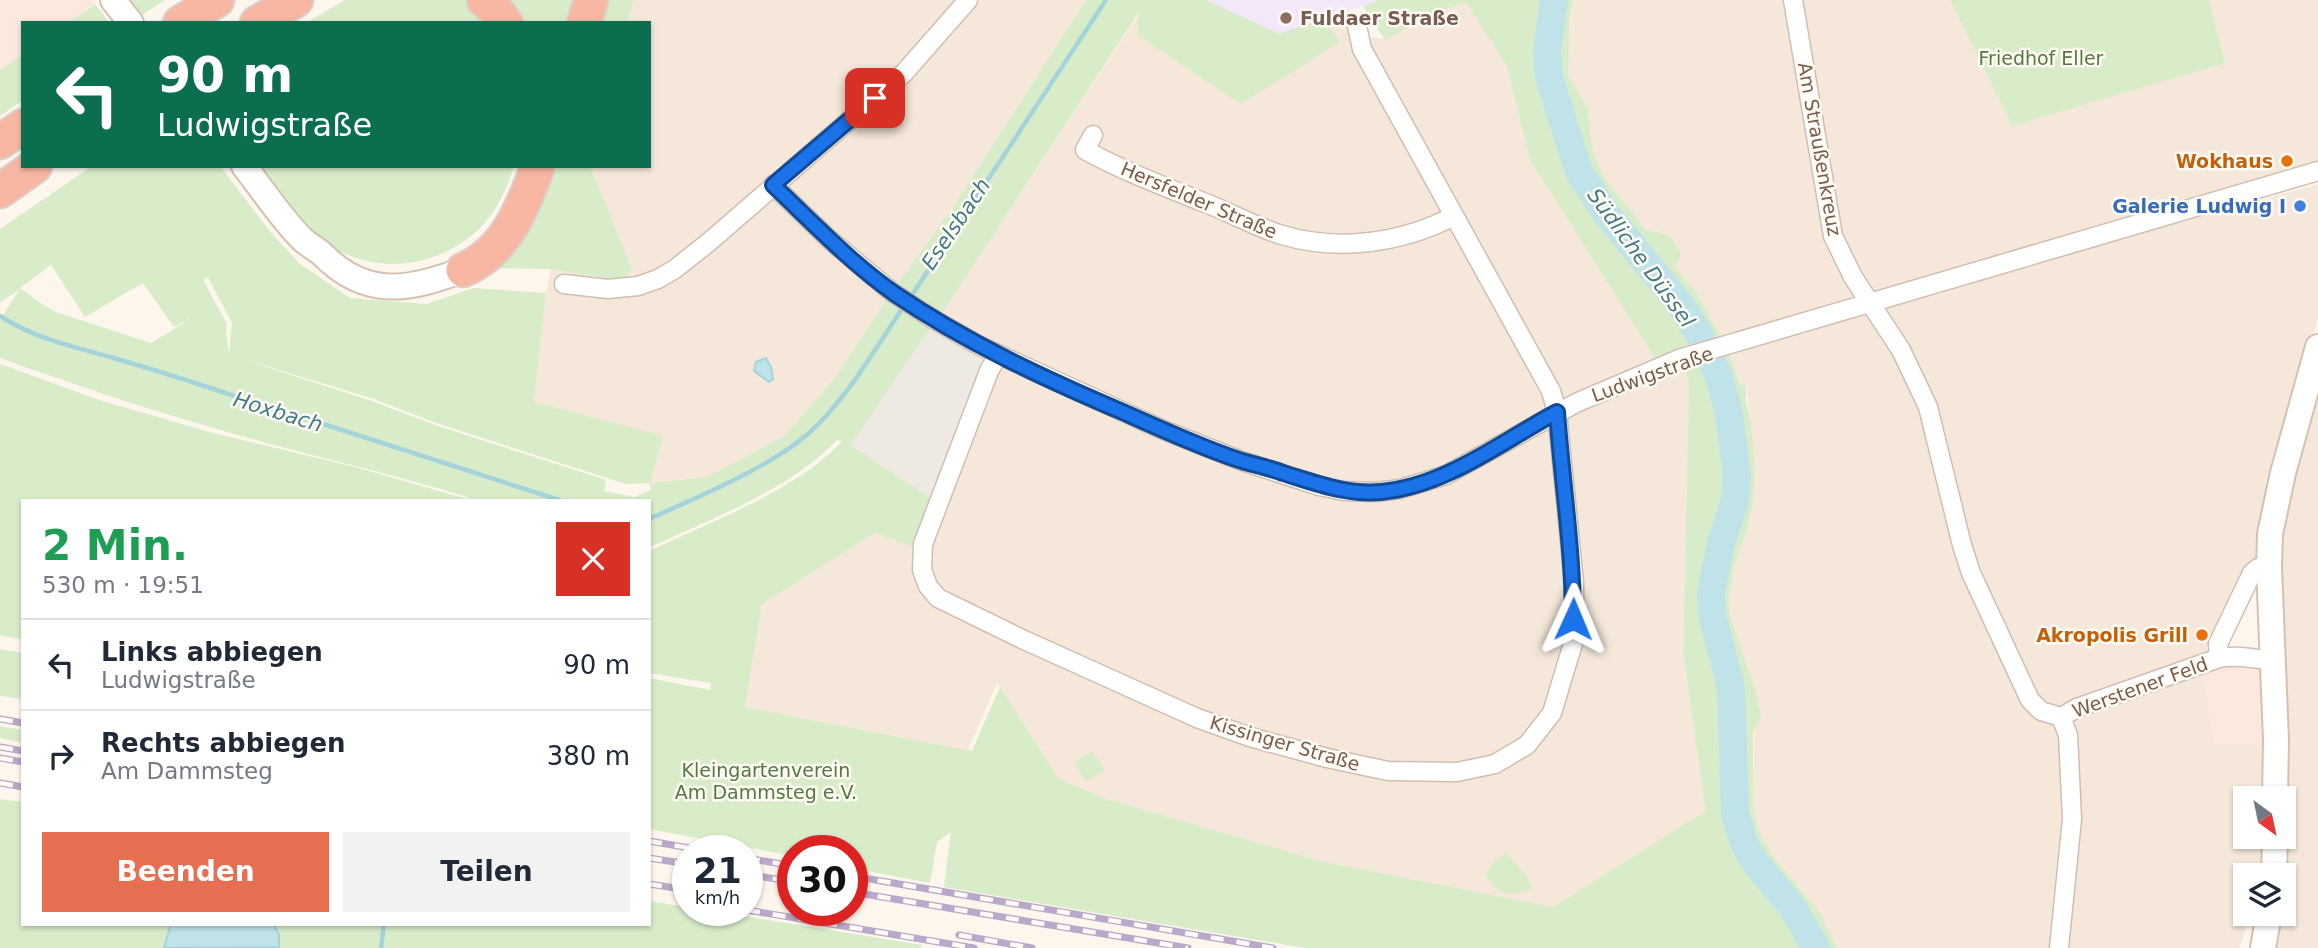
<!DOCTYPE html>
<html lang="de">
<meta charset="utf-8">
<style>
body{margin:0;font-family:"DejaVu Sans",sans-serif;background:#f2f2f3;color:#1f2937;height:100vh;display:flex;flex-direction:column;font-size:26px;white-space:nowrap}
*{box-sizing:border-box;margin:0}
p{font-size:23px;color:#747a83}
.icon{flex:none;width:38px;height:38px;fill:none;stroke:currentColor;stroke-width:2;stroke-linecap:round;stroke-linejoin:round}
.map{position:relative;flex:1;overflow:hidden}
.drawer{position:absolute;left:21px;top:499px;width:630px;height:427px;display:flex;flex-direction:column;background:#fff;border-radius:0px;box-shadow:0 2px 5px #0004}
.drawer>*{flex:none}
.hud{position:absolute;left:21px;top:21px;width:630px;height:147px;border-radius:0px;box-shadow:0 2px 5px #0004;background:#0b6e4f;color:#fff;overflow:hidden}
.needle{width:46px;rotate:147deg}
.tools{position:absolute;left:2233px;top:786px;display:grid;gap:14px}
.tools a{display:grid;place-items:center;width:63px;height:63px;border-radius:0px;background:#fff;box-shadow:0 2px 5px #0004;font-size:35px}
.speed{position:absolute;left:672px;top:835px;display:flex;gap:14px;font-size:35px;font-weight:700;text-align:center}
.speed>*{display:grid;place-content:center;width:91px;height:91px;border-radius:50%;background:#fff;box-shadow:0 2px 5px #0004;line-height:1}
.speed small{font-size:18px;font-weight:400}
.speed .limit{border:10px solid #d22;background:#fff;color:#111}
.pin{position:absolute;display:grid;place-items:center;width:60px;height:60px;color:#fff;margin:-30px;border-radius:14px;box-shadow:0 4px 10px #0006}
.me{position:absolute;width:77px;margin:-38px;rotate:1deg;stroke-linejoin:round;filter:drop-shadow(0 0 5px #0008)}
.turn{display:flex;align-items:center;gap:24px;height:147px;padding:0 21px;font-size:32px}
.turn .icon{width:91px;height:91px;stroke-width:2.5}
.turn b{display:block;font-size:49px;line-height:60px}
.round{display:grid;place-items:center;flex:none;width:74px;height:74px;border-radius:0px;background:#f2f2f3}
.overview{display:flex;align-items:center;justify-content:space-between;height:119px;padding:0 21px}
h1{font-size:42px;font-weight:700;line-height:52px;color:#1e9e55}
.button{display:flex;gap:14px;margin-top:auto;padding:14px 21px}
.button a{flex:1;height:80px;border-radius:0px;background:#e76f51;color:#fff;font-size:28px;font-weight:700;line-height:80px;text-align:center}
.button a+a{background:#f2f2f3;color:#1f2937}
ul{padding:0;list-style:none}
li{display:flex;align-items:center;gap:21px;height:91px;padding:0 21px;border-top:2px solid #e0e1e3}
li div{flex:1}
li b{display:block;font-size:26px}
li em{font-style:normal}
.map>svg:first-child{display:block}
</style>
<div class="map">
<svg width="2318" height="948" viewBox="0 0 2318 948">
<rect width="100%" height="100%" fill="#fdf6ec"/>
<path fill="#f5e8da" d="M634,0H1086L951,210L889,296L835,378L784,436L707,477L649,483L534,402L546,293L551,269L623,281L632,269L590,166H649V23H627Z
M1148,0H1206L1279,34L1331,17L1359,35L1385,39L1434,13L1466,1L1507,66L1530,160L1655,358L1683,366L1689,383L1683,652L1707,811L1553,907L1324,862L1103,798L1058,778L997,683L968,750L745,707L762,604L875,533L913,547L929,539L994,367L988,346L941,315Z
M1573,0H1950L2012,126L2225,62L2209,0H2318V164L1722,339L1698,295L1675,267L1662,232L1646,230L1605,179L1592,148L1588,108L1568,75L1570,14Z
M2318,184V317L2259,561L2207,659L2270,746L2269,798H2245V836L2269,837L2265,875H2245V914H2251L2239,948H1837L1819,911L1776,860L1763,839L1755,818L1753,797L1755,689L1730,615L1729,599L1734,567L1747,531L1753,502L1755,471L1746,385L1742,386L1729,353L1875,307Z
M2318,362V948H2272L2273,914H2284V798L2277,552Z"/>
<path fill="#fde8e0" d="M0,0H92L95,3L68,23H23V54L0,70Z
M2244,660L2264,673L2270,746H2214L2202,675L2205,664Z"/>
<path fill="#efe9e4" d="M931,327L979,355L984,362L934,500L851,445Z"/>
<path fill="#f3e8fa" d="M1206,0H1380L1279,35Z"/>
<path fill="#d8ecc9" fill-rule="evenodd" d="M125,0H165L139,17Z
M345,0H466L494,23H306Z
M492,0H585L578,23H514Z
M598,0H634L627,23H590Z
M1086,0H1206L1279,34L1323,19L1340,42L1241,104L1137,35L1139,12L941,315L896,286L951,210Z
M1380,0H1573L1570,14L1568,75L1588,108L1592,148L1605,179L1646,230C1668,233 1671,235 1681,254L1675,267L1698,295L1722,339L1655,358L1530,160L1507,66L1466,2L1434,13L1385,40L1363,6Z
M1950,0H2209L2225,63L2012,126Z
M95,4L110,23H68Z
M23,54V100L0,116V70Z
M92,166H220L272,234L300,264L350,298L427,304L473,288L546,293L534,402L663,436L650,483L707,477L784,436L835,378L889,296L931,327L851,445L934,500L913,547L875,533L762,604L745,707L972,751L1000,687L1058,778L1103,798L1324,862L1553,907L1706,811L1683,652L1689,383L1683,366L1729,353L1741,385L1746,384V400L1751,425L1755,471L1753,502L1747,531L1734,567L1729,599L1730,615L1755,689L1761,716L1753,732V797L1755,818L1763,839L1776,860L1819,911L1837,948H1305L944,887L951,832L937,842L930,883L852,868V850H793V856L649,829V678L710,690L711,683L649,673V551C708,523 800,489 842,441L837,440C788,491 712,518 649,548V500H472L464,496C382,471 299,453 217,429C144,408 72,384 0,358V320L19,290L0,302V229ZM51,265L85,317L143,283L174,327L192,318L151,343L56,312L45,306L20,288ZM208,277L232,323L229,354L226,333L227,324L203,280ZM229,355L371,398L439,424L626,484L649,483L651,490L634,497L604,491L606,480L438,426L369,400Z
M257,166H514C508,187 496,212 481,227C440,268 377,276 329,245C299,227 278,193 257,166Z
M545,166H590L632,269L623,281L551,269L487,268Z
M0,364L102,401L217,434L359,468L470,500H23V640L0,635Z
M0,649L23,653V699L0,696Z
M0,726L23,730V743L0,738Z
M1092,751L1105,770L1086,782L1074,763Z
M0,799L23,802V924H649V901L688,907V910H706L922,945L921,948H0Z
M1507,852L1532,884L1531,889C1511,896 1495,897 1486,874L1493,864Z"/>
<path fill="#bfe3e8" stroke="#a5d3da" stroke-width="2" d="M766,358L771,367L773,379L769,382L754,371L756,362Z
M171,924H274L279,935V947L164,948Z"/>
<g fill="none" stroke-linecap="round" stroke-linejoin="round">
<path stroke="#a5d3da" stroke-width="4.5" d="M910,298L1106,0
M0,316C40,341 73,346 117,359C169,374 221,391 272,409L289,413L559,500
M649,519C698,497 769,468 809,433C848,398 875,348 905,305
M381,948L384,924"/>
<path stroke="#bfe3e8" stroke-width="28" d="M1554,0L1547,52L1549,77L1579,172L1606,213L1682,307L1698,332L1719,377L1729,414L1737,477L1735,500L1721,544L1711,592L1712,615L1731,687L1735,814L1744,843L1753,860L1793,908L1816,948"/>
<g stroke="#d1beb0" stroke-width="21">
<path id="minor" d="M1793,0L1833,236L1853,277L1901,350L1928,407L1962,545L1971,573L2030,700L2041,711L2061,717
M1093,135L1085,150C1123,171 1163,186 1203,202C1230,212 1255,227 1282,235C1339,252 1402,243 1454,216
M773,185L829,239L892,292L933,319L980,346L1161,429L1242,461L1319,486L1344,491L1377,492L1400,489L1446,475L1576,403L1679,359L2318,171
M564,284L608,289L638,286L658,279L675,269L709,242L904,73L968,0
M998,355L989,371L923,544L922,570L928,586L938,598L1022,639L1197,718L1250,737L1327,758L1388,771L1457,772L1495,764L1527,745L1552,713L1574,640V582L1557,412L1551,391L1362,49L1357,26
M2219,658L2218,644L2252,573L2258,568L2269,567
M2061,717L2077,708L2219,658C2237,654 2256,660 2274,660
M2059,948L2072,819L2068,735L2061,717"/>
</g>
<g stroke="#d6c0b0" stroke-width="28">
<path id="secondary" d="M113,0L131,23
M244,166C263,190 280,217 302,239C308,245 317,249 323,255C367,299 410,290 463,270
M2275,798L2276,740L2269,567L2270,534L2283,473L2318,347
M2274,875L2275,836
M2263,948L2269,914"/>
</g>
<g stroke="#dad1cd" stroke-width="37">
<path id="motorway" d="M484,0L496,10L506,23
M180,23L217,0
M257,23L296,0
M584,23L591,0
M0,142L23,126
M0,191L35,166
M463,270C506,252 523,207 538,166"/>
</g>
<use href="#minor" stroke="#fff" stroke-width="18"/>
<use href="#secondary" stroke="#fff" stroke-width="24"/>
<use href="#motorway" stroke="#f7b7a3" stroke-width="33"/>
<g stroke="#b9a8c9" stroke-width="7">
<path id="rail" d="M0,719L23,723
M0,747L23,751
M0,758L23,762
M0,783L23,787
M649,841L701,850
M649,858L688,864
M747,858L793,866
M747,874L793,882
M852,876L1273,948
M649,884L688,890
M852,892L1188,948
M747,910L974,948
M959,935L1032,948"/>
</g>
<use href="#rail" stroke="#fffaf3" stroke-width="4.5" stroke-dasharray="13" stroke-linecap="butt"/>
</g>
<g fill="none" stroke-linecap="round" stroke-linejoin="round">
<g stroke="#114b97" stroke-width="18">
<path id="route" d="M875,98L773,185C811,221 852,264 895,294C967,343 1045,379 1125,413C1163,430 1202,448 1242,461C1256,465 1270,468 1283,473C1316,483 1346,495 1381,492C1446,486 1501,442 1557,412C1562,481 1573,550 1573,619"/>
</g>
<use href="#route" stroke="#1a73e8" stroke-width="12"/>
</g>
<circle fill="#8d6e63" stroke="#fffaf3" stroke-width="2.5" cx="1286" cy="18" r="7"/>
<g fill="#e8710a" stroke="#fffaf3" stroke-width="2.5">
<circle cx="2287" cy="161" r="7"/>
<circle cx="2202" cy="635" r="7"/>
</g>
<circle fill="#3f7fe0" stroke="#fffaf3" stroke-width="2.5" cx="2300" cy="206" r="7"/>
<g text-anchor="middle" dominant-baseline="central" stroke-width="5" stroke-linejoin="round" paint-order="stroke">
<g font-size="19" font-weight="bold" fill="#785e54" stroke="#fffaf3" text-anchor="start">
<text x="1300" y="18">Fuldaer Straße</text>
</g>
<g font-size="19" fill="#537a41" stroke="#fffaf3">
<text x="2041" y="58">Friedhof Eller</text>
<text x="766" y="770">Kleingartenverein<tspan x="766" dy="22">Am Dammsteg e.V.</tspan></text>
</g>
<g font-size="19" fill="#7a5c4d" stroke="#fffaf3">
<text transform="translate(1820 149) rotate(80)">Am Straußenkreuz</text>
<text transform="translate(1199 200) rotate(23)">Hersfelder Straße</text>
<text transform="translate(1652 374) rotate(-20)">Ludwigstraße</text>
<text transform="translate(2140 687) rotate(-20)">Werstener Feld</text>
<text transform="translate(1285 743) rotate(16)">Kissinger Straße</text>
</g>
<g font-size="19" font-weight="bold" fill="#c56008" stroke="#fffaf3" text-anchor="end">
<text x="2273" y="161">Wokhaus</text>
<text x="2188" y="635">Akropolis Grill</text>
</g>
<g font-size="19" font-weight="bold" fill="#366cbe" stroke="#fffaf3" text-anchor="end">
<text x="2286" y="206">Galerie Ludwig I</text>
</g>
<g font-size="21" font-style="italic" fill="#437c86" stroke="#fffaf3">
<text transform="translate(956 224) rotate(-56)">Eselsbach</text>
<text transform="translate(1641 258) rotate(54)">Südliche Düssel</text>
<text transform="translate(278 412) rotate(17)">Hoxbach</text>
</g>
</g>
</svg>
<div class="tools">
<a><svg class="needle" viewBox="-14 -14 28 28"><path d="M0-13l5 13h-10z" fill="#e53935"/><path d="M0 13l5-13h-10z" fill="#747a83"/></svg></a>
<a><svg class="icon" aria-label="layers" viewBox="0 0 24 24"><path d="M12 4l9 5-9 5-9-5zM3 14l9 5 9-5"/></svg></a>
</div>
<div class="speed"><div>21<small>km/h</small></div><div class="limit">30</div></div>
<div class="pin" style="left:875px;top:98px;background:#d93025"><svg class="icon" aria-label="arrive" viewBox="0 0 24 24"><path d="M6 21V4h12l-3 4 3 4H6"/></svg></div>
<svg class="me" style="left:1573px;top:619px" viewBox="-20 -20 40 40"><path d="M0-17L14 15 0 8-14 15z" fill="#1a73e8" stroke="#fff" stroke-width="4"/></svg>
<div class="hud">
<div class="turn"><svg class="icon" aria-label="left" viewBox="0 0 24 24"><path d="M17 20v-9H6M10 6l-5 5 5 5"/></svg><div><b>90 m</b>Ludwigstraße</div></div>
</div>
<section class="drawer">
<div class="overview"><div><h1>2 Min.</h1><p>530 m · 19:51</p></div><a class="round" style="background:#d93025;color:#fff"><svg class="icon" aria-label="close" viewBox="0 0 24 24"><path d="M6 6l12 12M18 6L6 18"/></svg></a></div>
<ul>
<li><svg class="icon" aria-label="left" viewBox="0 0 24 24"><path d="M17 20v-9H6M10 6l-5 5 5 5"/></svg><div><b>Links abbiegen</b><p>Ludwigstraße</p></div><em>90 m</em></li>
<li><svg class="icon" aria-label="right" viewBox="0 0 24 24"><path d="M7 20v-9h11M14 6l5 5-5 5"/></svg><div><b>Rechts abbiegen</b><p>Am Dammsteg</p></div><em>380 m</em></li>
</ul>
<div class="button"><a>Beenden</a><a>Teilen</a></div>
</section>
</div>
